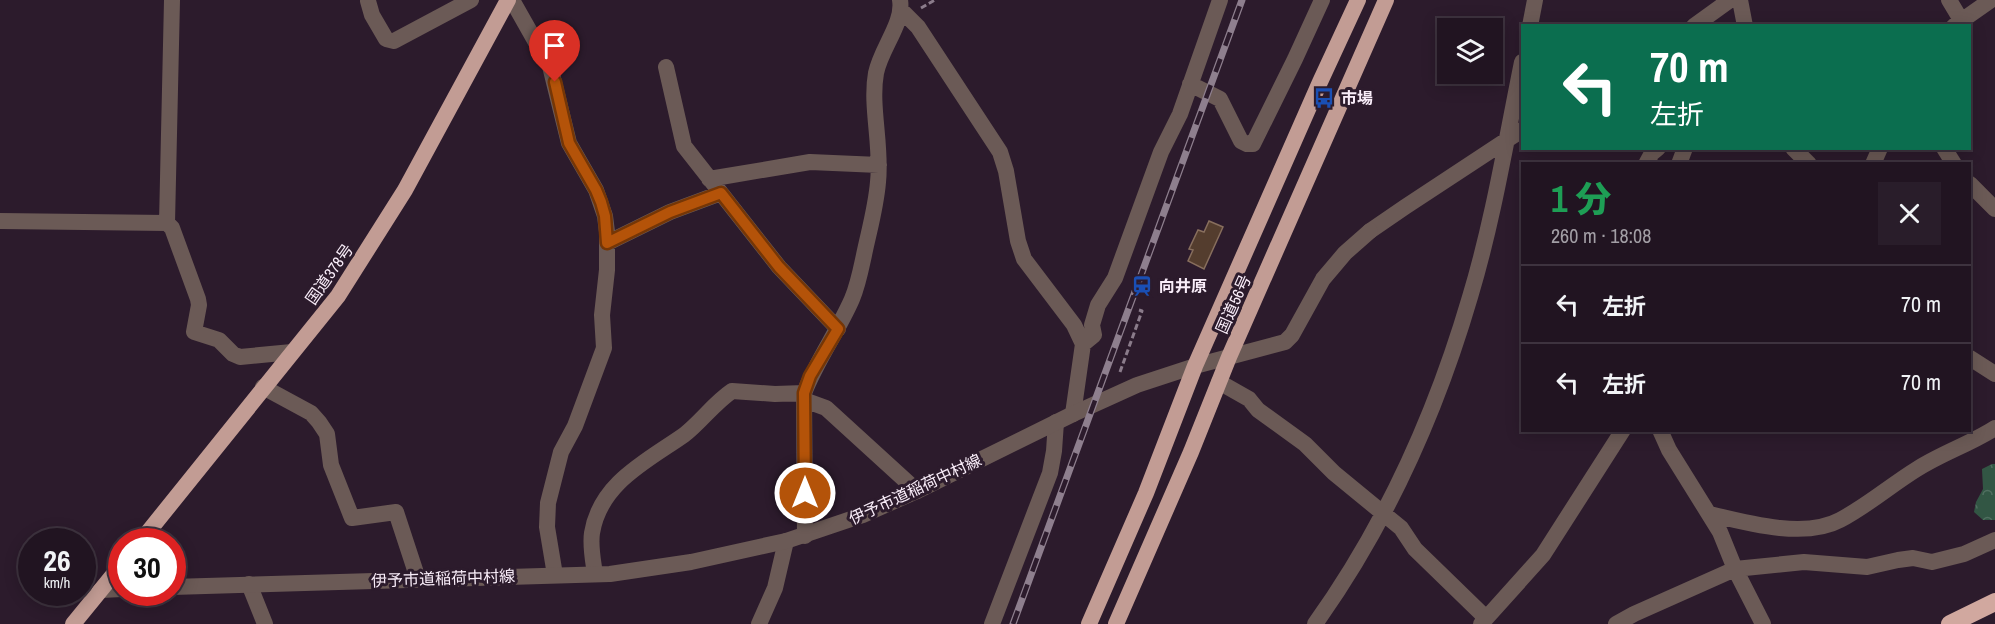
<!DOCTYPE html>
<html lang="ja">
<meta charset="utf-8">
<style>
body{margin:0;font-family:"Archivo Narrow","Noto Sans JP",sans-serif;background:#291d2a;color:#f1f3f6;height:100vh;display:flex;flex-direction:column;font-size:22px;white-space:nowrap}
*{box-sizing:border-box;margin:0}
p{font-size:20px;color:#a29ea5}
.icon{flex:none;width:33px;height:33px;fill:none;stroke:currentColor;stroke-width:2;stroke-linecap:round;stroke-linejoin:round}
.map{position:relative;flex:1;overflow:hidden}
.side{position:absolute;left:1521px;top:162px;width:450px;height:270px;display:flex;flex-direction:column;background:#211421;border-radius:0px;box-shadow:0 3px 15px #0003,0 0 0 2px #3e333f}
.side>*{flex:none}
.banner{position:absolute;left:1521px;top:24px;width:450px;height:126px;border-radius:0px;box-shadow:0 3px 15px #0003,0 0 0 2px #3e333f;background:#0b6e4f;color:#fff;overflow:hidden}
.controls{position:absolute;left:1437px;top:18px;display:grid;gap:12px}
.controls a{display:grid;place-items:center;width:66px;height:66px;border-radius:0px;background:#211421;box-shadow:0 3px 15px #0003,0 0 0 2px #3e333f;font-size:30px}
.speed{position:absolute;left:18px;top:528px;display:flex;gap:12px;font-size:30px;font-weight:700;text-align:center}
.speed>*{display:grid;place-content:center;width:78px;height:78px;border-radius:50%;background:#211421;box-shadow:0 3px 15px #0003,0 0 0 2px #3e333f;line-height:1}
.speed small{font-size:15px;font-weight:400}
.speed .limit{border:9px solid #d22;background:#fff;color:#111}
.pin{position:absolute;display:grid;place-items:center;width:51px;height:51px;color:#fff;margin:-62px -26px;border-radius:50% 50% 50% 0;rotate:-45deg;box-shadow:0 0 6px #0007}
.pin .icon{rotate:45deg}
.me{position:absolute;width:66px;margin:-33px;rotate:0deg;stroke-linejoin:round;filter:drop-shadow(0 0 4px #0008)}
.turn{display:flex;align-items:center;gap:21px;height:126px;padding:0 30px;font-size:27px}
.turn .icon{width:78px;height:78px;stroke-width:2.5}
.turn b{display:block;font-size:42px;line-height:51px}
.round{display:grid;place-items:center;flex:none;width:63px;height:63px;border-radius:0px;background:#291d2a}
.summary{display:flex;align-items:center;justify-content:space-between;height:102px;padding:0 30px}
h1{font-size:36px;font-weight:800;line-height:45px;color:#1e9e55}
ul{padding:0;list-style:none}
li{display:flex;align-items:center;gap:18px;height:78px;padding:0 30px;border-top:2px solid #3e333f}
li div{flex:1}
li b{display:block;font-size:22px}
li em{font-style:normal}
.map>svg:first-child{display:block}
</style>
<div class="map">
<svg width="1995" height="624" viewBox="0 0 1995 624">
<defs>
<pattern id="forest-crowns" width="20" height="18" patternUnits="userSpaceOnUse" patternTransform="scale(1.5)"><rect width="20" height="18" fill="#325644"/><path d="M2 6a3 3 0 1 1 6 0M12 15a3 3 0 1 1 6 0" fill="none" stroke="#506f60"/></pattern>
</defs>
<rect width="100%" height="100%" fill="#2c1b2c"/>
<path fill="url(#forest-crowns)" d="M1992,464H1995V520H1983L1974,512L1976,502L1983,489L1982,469Z"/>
<path fill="#543d2e" stroke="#876e5d" stroke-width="1.5" d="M1209,221L1223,227L1204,269L1188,261L1193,250L1189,249L1198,230L1204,232Z"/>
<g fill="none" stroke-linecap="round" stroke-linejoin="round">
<path stroke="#8b7c8b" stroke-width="3" stroke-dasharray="6 3" stroke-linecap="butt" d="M921,8L935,0
M1120,372L1142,311L1139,310"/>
<path stroke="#6b5a56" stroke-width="16" d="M512,0L538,46L549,62L569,143L596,190L605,216L607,232V270L602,315L604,348L575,426L561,452L548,503L547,527L555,575
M1740,0L1745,26
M1949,0L1961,20
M368,1L372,15L386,39L394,41L471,0
M902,11L918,27L1000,152L1006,171L1018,241L1024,259L1074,325L1083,344L1073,414
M1530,26L1535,0
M1694,26L1730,0
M1954,26L1991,0
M666,67L684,146L779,267L838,329
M1190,84L1220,99L1241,141L1247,144H1253L1295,59L1322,0
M1793,148L1809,164
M1944,148L1954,164
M1646,164L1652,153L1658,148
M1679,164L1685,148
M1873,164L1880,148
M709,179L810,162L879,165
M1970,184L1995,209
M0,221L167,223L172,0
M167,223L172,228L198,299L199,305L194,332L219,340L233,354L240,357L292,352
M1370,231L1405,207L1522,130
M607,243L670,212L721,193
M1083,344L1094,335L1092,325L1098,305L1115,278L1161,152L1180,114L1220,0
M1970,358L1995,374
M1219,382L1249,399L1258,410L1305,444L1334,473L1401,528L1415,549L1486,618
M263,387L311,413L319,422L327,434L331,465L352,518L396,512L418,579
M804,400L826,408L917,491
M1660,430L1669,450L1720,532L1735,569L1763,624
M1710,514C1747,523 1805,539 1840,520C1867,506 1891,485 1917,469C1942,453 1970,444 1995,428
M805,536L804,393C817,360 838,331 852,299C858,285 861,269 864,255C869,231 876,207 878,182C882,146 870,106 876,73C881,48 904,23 900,0
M595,574C593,560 590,546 592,533C600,483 647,461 684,435C701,422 714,403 732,391L775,394L804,393
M249,584L265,624
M759,624L775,588L786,541
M992,624L1050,473L1054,451L1056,422
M1315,624C1385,526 1436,413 1470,297C1493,221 1506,141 1522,62
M1481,624L1543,555L1623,430
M1616,624L1634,614L1735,569L1804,562L1867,567L1898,560L1913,558L1932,562L1964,554L1995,540"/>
<path stroke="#6b5a56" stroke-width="16" d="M172,587L610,574L691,562L786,541L863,515L917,491L1073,414L1137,385L1195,366L1285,342L1292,335L1323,279L1345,253L1370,231
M101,590L122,589"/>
<path stroke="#c29c94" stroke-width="16" d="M140,542L338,296L405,190L508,0
M73,624L122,564
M1089,624L1146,493L1195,366L1320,82L1358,0
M1116,624L1191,452L1229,357L1386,0"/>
<path stroke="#d1a89f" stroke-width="18" d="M1950,624L1995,602"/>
<g stroke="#8e7f8e" stroke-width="7">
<path id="rail" d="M1013,624L1242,0"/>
</g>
<use href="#rail" stroke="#2c1b2c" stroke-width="4.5" stroke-dasharray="14" stroke-linecap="butt"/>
</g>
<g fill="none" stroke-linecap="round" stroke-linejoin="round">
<g stroke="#753606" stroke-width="15">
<path id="route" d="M555,82L569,143L596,190L601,202L605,216L607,243L670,212L721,193L779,267L838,329L810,376L804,393L805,493"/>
</g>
<use href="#route" stroke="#b45309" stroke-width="10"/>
</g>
<defs>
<g id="bus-bare" transform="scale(1.62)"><path d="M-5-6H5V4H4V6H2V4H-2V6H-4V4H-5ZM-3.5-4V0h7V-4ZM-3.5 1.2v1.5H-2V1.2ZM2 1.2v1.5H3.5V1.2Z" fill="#1a4fb4" stroke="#2c1b2c" stroke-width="2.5" paint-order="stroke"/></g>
<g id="station-bare" transform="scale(1.62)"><path d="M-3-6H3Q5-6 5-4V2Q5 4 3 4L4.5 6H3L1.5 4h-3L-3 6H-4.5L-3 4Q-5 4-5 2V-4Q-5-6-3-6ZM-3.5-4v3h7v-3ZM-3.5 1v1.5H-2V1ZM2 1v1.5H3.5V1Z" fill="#1a4fb4" stroke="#2c1b2c" stroke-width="2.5" paint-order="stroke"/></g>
</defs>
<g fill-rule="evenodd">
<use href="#bus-bare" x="1324" y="98"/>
<use href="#station-bare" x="1142" y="286"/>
</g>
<g text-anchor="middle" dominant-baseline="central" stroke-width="6" stroke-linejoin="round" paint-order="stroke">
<g font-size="16" font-weight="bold" fill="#f9edf9" stroke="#2c1b2c" text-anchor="start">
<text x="1341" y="98">市場</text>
<text x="1159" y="286">向井原</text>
</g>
<g font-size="16" fill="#f9edf9" stroke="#2c1b2c">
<text transform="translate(329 274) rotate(-55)">国道378号</text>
<text transform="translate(1233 304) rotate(-66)">国道56号</text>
<text transform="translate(915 489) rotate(-25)">伊予市道稲荷中村線</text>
<text transform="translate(443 578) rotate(-2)">伊予市道稲荷中村線</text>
</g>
</g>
</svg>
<div class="controls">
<a><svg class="icon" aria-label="layers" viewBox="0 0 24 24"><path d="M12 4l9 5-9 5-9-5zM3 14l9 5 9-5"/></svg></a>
</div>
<div class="speed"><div>26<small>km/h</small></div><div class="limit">30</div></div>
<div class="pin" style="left:555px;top:82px;background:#d93025"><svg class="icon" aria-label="arrive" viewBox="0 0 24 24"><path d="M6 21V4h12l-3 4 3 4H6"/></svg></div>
<svg class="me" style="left:805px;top:493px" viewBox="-20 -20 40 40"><circle r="17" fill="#b45309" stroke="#fff" stroke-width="3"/><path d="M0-11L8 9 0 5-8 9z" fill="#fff"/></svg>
<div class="banner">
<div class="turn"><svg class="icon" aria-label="left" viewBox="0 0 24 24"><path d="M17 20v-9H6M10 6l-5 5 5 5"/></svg><div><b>70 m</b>左折</div></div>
</div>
<section class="side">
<div class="summary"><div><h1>1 分</h1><p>260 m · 18:08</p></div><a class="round"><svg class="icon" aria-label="close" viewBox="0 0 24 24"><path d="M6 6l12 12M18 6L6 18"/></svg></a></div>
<ul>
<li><svg class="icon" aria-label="left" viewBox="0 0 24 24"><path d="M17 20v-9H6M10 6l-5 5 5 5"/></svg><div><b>左折</b></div><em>70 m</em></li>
<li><svg class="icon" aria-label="left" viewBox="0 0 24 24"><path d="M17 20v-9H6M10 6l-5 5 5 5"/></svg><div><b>左折</b></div><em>70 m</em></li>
</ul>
</section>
</div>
